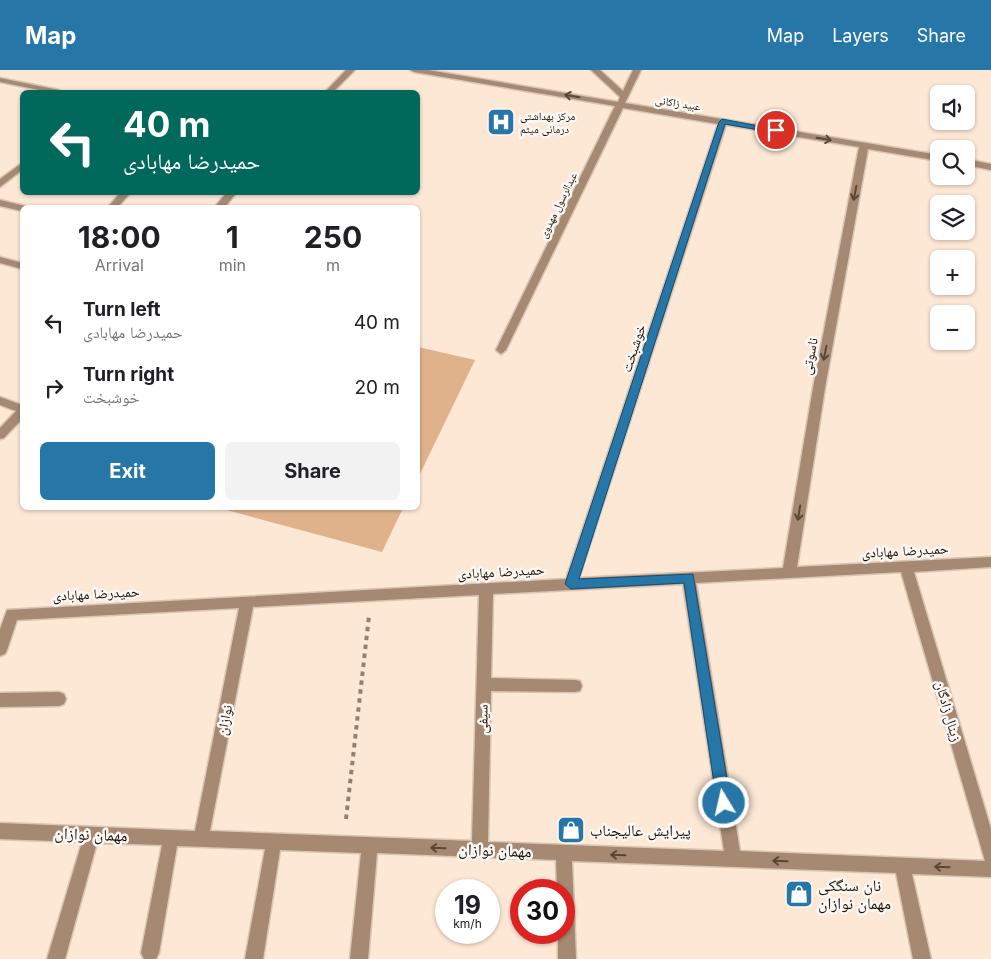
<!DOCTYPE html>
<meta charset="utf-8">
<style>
body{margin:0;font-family:Inter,"Noto Naskh Arabic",sans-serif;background:#f2f2f2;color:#202124;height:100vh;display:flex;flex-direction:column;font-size:19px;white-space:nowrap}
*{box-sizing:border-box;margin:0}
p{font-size:16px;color:#757577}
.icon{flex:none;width:28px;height:28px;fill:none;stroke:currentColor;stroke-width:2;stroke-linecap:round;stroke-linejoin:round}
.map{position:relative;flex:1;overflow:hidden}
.sheet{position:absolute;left:20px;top:135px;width:400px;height:305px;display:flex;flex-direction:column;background:#fff;border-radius:8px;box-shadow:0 1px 4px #0004}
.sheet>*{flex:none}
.guide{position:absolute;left:20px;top:20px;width:400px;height:105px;border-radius:8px;box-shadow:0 1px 4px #0004;background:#00695c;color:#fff;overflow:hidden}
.fabs{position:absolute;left:930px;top:15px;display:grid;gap:10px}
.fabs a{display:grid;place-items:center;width:45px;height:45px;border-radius:8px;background:#fff;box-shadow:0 1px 4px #0004;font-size:25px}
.speed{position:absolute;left:435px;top:809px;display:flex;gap:10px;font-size:25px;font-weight:700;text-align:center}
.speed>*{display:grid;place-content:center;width:65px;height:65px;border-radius:50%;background:#fff;box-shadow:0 1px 4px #0004;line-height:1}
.speed small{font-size:12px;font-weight:400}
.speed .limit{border:8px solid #d22;background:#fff;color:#111}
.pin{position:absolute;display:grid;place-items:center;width:42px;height:42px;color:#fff;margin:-21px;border:2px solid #fff;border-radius:50%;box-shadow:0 1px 5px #0007}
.me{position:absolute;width:55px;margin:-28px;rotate:351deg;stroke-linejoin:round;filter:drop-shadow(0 0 4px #0008)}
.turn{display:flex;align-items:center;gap:18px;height:105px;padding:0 20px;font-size:22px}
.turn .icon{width:65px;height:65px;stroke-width:2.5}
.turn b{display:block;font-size:35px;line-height:42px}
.eta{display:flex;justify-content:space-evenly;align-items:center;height:85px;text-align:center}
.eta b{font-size:30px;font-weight:700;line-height:35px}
.cta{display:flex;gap:10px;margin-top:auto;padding:10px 20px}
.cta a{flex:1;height:58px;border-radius:8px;background:#2676a7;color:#fff;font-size:20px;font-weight:700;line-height:58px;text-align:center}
.cta a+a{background:#f2f2f2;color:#202124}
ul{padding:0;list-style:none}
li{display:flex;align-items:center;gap:15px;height:65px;padding:0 20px}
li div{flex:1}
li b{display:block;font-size:19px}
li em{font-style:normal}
header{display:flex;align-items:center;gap:30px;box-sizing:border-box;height:70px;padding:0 25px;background:#2676a7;color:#fff}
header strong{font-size:24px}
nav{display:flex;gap:28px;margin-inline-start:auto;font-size:18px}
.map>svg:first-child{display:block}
</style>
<header>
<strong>Map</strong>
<nav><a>Map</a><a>Layers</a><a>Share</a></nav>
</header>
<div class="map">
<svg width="991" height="889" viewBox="0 0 991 889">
<rect width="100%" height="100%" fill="#fde7d5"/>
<path fill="#e0b28c" d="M418,277L475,290L418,408Z
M219,438H403L382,482Z"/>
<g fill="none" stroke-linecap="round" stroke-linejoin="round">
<g stroke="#d9c5b4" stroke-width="3">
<path id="minor" d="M346,0H355L333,22H325Z
M410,0H428L618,32L620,27L591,0H600L623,21L633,0H641L625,33L939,85V91L868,79L825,318L797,497L991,487V497L914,502L991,759V807L912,804L931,889H913L896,803L572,791L576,889H558V862H564V820H557L556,790L377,783L368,889H350L361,783L280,780L263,889H245L265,779L177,776L159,883L156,889H144L141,883L162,775L97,773L65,889H47L82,772L0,769V753L195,761L239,538L17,550L7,580L5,584L0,586V559L7,540L566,509L718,54L623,38L506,280L501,284L496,280L615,36L414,2ZM726,55L859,77L813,318L783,498L579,508ZM901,502L985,791L740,781L696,513ZM683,514L724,781L488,772L491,621L575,622L580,621L582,616L580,611L575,610L491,608L493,524ZM479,525L472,771L210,761L253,537Z
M0,8L59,20L63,22H49L0,12Z
M966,89L991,94V100L966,95Z
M22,93V100L0,117V109Z
M121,122H131L117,138H107Z
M227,122H237L224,138H214Z
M0,130L25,136L26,138H22V141L0,136Z
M0,187L22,193V199L0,193Z
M0,327L22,335V349L4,368L0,369V358L16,341L0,335Z
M59,622L64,624L66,629L64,634L59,636L0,637V623Z"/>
</g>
<path stroke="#918274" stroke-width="4" stroke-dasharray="4.5 4.5" stroke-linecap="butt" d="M346,749L369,546"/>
<use href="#minor" fill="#a58972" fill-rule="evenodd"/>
</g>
<defs><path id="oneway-shaft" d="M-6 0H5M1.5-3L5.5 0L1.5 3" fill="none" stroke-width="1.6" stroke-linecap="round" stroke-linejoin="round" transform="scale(1.25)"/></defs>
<g stroke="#594738">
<use href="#oneway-shaft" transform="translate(572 26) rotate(-171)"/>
<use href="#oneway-shaft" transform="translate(824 69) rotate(10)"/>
<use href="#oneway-shaft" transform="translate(855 123) rotate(101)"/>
<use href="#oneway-shaft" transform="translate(825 283) rotate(101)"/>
<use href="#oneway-shaft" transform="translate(799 443) rotate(99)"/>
<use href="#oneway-shaft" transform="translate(438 778) rotate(-178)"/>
<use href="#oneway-shaft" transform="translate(618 785) rotate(-178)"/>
<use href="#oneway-shaft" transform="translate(780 791) rotate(-178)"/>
<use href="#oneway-shaft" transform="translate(942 797) rotate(-178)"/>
</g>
<path fill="#2676a7" stroke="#194d6d" d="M722,49L780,60L776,63L725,54L579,509L693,504L731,733L729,738L724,740L719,738L717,733L684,513L571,519L565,514L719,52Z"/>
<defs>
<g id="hospital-square" transform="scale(1.4375)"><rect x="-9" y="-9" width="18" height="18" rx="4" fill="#2676a7" stroke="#fdf7f3"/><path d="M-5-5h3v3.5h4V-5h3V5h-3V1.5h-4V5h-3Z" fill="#fff"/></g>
<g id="shop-square" transform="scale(1.4375)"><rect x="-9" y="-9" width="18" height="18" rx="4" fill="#2676a7" stroke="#fdf7f3"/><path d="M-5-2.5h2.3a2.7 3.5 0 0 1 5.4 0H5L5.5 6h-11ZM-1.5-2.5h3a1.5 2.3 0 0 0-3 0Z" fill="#fff"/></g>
</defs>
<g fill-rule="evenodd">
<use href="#hospital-square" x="501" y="52"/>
<use href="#shop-square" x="571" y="760"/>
<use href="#shop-square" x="799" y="824"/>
</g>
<g text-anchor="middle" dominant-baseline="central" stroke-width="5" stroke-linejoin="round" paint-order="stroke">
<g font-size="11" fill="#1a1109" stroke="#fdf7f3">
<text transform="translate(678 33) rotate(9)">عبید زاکانی</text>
<text transform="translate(558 135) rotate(-64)">عبدالرسول مهدوی</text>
</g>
<g font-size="11" fill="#1a1109" stroke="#fdf7f3" text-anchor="start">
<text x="520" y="46">مرکز بهداشتی<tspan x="520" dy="13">درمانی میثم</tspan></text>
</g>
<g font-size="14" fill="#1a1109" stroke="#fdf7f3">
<text transform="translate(633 278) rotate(-72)">خوشبخت</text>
<text transform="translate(809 286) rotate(-79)">ناسوتی</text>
<text transform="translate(905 480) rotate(-3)">حمیدرضا مهابادی</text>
<text transform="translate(501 501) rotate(-3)">حمیدرضا مهابادی</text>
<text transform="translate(96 523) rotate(-3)">حمیدرضا مهابادی</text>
<text transform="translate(949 641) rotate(74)">زینال زادگان</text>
<text transform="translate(482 649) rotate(-89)">سیفی</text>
<text transform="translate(224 650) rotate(-79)">نوازان</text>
</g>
<g font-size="16" fill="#1a1109" stroke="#fdf7f3" text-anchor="start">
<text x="590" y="760">پیرایش عالیجناب</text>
<text x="818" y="815">نان سنگکی<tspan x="818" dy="18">مهمان‌ نوازان</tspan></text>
</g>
<g font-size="16" fill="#1a1109" stroke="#fdf7f3">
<text transform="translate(91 764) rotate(2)">مهمان نوازان</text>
<text transform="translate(495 780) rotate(2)">مهمان نوازان</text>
</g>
</g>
</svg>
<div class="fabs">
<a><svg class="icon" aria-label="sound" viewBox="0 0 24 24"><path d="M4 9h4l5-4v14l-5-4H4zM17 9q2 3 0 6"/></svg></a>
<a><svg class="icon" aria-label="search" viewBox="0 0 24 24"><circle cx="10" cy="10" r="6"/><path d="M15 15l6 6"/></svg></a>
<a><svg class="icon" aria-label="layers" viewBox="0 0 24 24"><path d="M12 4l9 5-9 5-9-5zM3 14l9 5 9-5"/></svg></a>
<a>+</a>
<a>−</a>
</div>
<div class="speed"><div>19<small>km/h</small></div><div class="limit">30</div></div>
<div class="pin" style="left:776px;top:60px;background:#d93025"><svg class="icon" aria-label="arrive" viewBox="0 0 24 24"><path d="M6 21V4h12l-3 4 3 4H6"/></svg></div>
<svg class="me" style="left:724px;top:733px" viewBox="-20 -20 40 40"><circle r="17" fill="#2676a7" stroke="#fff" stroke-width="3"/><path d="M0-11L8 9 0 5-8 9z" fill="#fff"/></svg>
<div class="guide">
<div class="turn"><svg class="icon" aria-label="left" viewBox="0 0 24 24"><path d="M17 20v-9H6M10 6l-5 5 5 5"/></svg><div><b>40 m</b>حمیدرضا مهابادی</div></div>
</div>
<section class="sheet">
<div class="eta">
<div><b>18:00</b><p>Arrival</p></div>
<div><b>1</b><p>min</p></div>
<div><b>250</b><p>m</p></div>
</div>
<ul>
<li><svg class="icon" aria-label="left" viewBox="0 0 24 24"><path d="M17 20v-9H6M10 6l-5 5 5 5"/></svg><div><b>Turn left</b><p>حمیدرضا مهابادی</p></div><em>40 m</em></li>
<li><svg class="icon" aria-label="right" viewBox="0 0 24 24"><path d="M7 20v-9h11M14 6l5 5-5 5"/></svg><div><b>Turn right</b><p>خوشبخت</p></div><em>20 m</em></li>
</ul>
<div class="cta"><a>Exit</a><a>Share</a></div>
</section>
</div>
